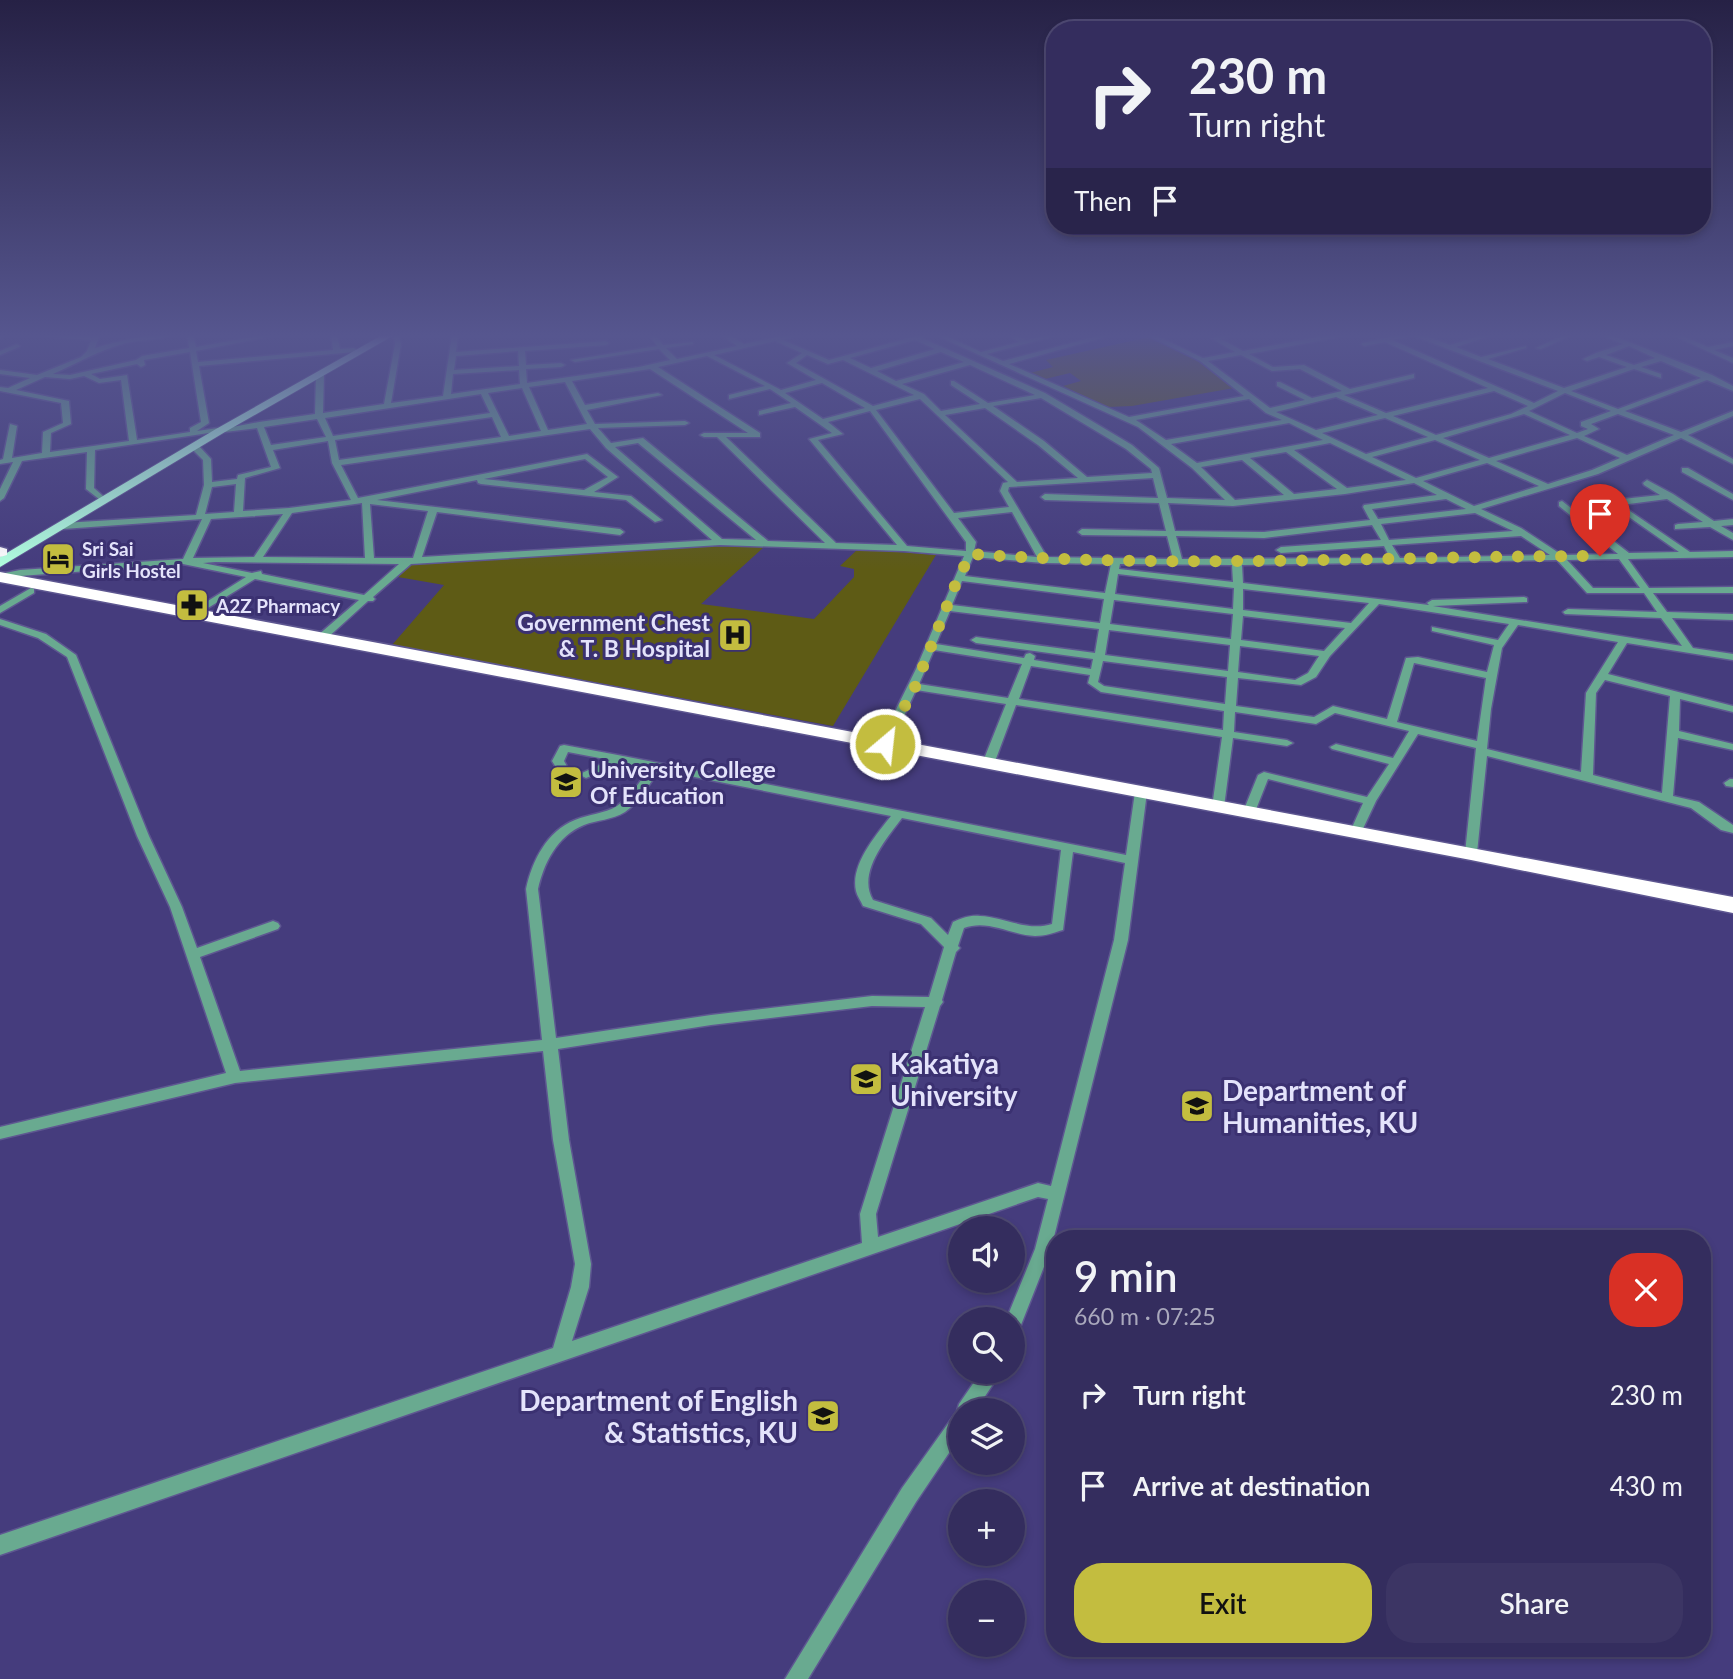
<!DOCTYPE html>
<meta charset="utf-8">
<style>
body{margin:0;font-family:Lato,sans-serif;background:#3c3564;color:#f1f3f6;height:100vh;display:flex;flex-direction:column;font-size:26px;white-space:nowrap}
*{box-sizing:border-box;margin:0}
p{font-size:23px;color:#a9a8bc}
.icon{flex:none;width:38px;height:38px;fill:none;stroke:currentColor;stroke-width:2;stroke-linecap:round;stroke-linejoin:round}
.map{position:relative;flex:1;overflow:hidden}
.side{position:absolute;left:1046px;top:1230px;width:665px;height:427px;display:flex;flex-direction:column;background:#342d5e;border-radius:28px;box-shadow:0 4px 10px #0003,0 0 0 2px #4e4973}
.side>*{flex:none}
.banner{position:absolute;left:1046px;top:21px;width:665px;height:214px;border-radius:28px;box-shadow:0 4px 10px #0003,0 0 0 2px #4e4973;background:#342d5e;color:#f1f3f6;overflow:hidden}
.tools{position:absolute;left:948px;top:1216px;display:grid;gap:14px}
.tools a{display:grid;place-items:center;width:77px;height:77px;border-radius:50%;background:#342d5e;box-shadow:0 4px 10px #0003,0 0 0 2px #4e4973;font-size:35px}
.pin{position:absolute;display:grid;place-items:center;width:60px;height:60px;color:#fff;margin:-72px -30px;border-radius:50% 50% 50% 0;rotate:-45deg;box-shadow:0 0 7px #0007}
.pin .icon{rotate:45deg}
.me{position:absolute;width:77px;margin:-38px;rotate:28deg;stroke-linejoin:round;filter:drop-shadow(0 0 5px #0008)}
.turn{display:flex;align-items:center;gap:24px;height:147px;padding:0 28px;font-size:32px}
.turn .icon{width:91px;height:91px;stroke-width:2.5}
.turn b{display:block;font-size:49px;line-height:60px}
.then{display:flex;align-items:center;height:66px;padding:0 28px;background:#0003;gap:14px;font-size:26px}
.round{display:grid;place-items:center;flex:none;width:74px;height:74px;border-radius:28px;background:#3c3564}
.summary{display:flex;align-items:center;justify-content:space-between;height:119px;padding:0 28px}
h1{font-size:42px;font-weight:600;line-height:52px}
.cta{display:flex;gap:14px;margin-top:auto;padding:14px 28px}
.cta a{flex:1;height:80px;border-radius:28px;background:#c3bd3f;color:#111;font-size:28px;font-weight:600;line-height:80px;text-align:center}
.cta a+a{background:#3c3564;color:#f1f3f6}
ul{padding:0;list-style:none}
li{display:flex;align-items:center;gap:21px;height:91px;padding:0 28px}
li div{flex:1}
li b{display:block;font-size:26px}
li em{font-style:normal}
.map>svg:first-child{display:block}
</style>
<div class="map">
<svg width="1733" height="1679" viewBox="0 0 1733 1679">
<rect width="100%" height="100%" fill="#453c7d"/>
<path fill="#5e5b15" d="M1149,337L1189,355L1234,388L1132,406L1107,407L1063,386L1081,381L1070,373L1045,379L1030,373L1053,367L1046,360Z
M694,546L764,547L701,604L814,619L854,577V569L840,566L858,549L936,555L833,726L392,645L444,585L398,577L412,563Z"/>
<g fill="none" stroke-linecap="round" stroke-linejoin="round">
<g stroke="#5e5791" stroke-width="3">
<path id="minor" d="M0,334H8L0,339Z
M33,334L93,336L100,334L95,348C122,340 147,334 175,334C161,341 142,339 126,343C99,350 78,363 53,374L70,375L136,360L142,356L189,348L187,334H193L196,347L268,334H283L196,351L198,362L333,350L331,334H337L340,349L354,348L357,350L354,352L199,366L209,423L197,431L218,428L222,429L259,422L315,414L316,374L320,372L324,374L323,413L384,404L395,344L393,334H399L401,344L391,403L443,396L452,334H458L456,352L606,341L609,343L606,345L525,351L526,365L561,363L565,365L561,367L526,369L527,383L639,367L670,360L659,349L575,362L571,360L657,346L649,334H655L663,345L693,342V344L666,348L677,359L737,346L720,334H728L744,344L789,334H802L783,340L829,360L923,334L925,336L922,338L1045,393L1132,445L1159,468L1167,498L1225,500L1192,468L1138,427L933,334H942L981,352L1019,342L1006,334H1014L1026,340L1051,334H1063L987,354L1003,361L1105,334H1116L1009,364L1129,417L1244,396L1200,361L1144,334H1153L1203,358L1235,352L1211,338L1225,334H1241L1221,339L1243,351L1317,337L1312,334L1325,336L1355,334L1249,354L1273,367L1304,365L1350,389L1414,374V378L1344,395L1386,413L1488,388L1385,342L1364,346L1361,344L1362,343L1403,334H1421L1450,345L1485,334H1496L1456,347L1481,357L1526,346V348L1488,359L1564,388L1627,367L1599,357L1587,361L1583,359L1596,353L1623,344L1599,334H1609L1712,375L1733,386V391L1707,380L1625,411L1681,432L1733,411V416L1688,435L1733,459V464L1681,438L1598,474L1481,509L1521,528L1562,555L1618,554L1559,506V502L1562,501L1629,553L1679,552L1609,503L1613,500L1660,495L1644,485L1643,483L1647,480L1673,494L1714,521L1733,519V525L1721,526L1733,533V540L1710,527L1675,529V525L1678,524L1703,522L1667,499L1621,505L1690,552L1733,551V557L1628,559L1649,588L1733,587V593H1653L1667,612L1733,614V620L1672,618L1693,648L1733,654V660L1627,643L1608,674L1733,706V712L1680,699L1679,731L1733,744V750L1678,738L1673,796L1699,802L1733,825V833L1721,830L1691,808L1487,756L1477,853L1471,857L1467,856L1465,853L1476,748L1418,734L1376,801L1360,835L1356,836L1350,832L1363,803L1268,779L1255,812L1253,815H1245L1243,812L1258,775L1264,772L1367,797L1389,764L1332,749L1330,747L1336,744L1393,758L1409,731L1335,713L1316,724L1235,712L1234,732L1287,740L1293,743L1287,746L1233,738L1224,807L1218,811L1212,807L1222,737L1016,705L994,764L988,767L982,764L1006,704L916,690L891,744L889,746H881L879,744L916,669L964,556L904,551L720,545L411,564L373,597L375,599L373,601H368L325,640L321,641L316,638L317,636L359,600L255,579L195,616L192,615V611L246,577L183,564L20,576L0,580V574L20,570L183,559L202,519L63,529L59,526L63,523L196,515L204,485L203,460L193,450V446H199L211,459L212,482L237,479L238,475L271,467L257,428L225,432L222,431L95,450L94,488L103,496L99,499L86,489L87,452L22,461L4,498L0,501V489L13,462L0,464V460L3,459L10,424L17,426L12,458L42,453L43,432L63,423L61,403L0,391V387L8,388L30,378L0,374V370L37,375L81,357L87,351L91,340L36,336ZM1414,336L1558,391L1534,403L1392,340ZM915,340L935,349L871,368L850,358ZM775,341L802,353L787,363L816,380L781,390L714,355ZM1629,346L1655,358L1634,365L1606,355ZM518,351L519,366L454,370L456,356ZM190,352L201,422L190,428V432L137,440L127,375L100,379L91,374L137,364L141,367L145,365L144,360ZM941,352L964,362L896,381L877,371ZM807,355L828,364L843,360L914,395L873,406L796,363ZM1241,355L1272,371L1300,369L1342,391L1312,398L1280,382H1277V386L1305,400L1270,408L1208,361ZM707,356L765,386L729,395V399L770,389L791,403L759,411V415L795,407L832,433L809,439L897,545L836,543L726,437H760V433L658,367ZM1661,361L1701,378L1618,409L1571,391L1634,369L1661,378V374L1641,367ZM970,365L1035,395L988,403L954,381H951V385L980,404L941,411L924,394L902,384ZM650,369L748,433H704L700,435L704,437H717L825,543L768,541L643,438L611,443L598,428L685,425L689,423L685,421L595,424L587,410L662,395L658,393L585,405L572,381ZM519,370L520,384L451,394L453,374ZM84,376L99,383L121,380L129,441L50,452L51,433L71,424L69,401L16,390L45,377L70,379ZM565,382L587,424L548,430L529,387ZM822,383L865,408L823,419L785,393ZM522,388L541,431L509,436L488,393ZM1494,391L1528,406L1511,414L1436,435L1393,416ZM1565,393L1611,411L1581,422V426L1588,429L1577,433L1529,411ZM481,394L490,413L333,436L325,418ZM1336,397L1378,415L1316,430L1276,412ZM1041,398L1126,449L1151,469L1152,473L1087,477L1044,441L993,406ZM920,399L1008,482L1003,483L1000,491L1009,507L954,513L876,410ZM1249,399L1266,413L1282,420L1166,440L1136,420ZM985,408L1038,445L1078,478L1017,482L945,415ZM870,411L966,542V551L907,546L818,440L843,434L828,422ZM1524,414L1570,435L1489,458L1443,438ZM1618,414L1674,435L1627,455L1584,436L1599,429L1591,424ZM492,417L501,437L339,460L335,440ZM1385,418L1428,437L1366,454L1322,433ZM317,419L326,437L271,445L264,427ZM1289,423L1323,440L1197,463L1171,444ZM590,429L606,448L712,540L422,557L437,512L620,535L624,532L620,529L377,500L477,480L478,483L481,484L626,500L655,522L662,520L631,496L594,492L618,477L587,454L358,498L341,465ZM1577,438L1620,458L1592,470L1548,484L1496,461ZM1435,440L1480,460L1416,478L1372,457ZM328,441L332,463L351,500L289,508L243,511L245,478L280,468L273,450ZM638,443L756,540L722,539L615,447ZM1330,443L1406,480L1347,488L1294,450ZM1286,452L1337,489L1294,494L1250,458ZM585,459L608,477L584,490L484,479ZM1242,460L1284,495L1235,500L1201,467ZM1487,463L1539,486L1474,506L1423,481ZM1153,478L1158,498L1045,494L1041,497L1045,500L1159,503L1166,531L1082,529L1078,532L1082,535L1167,536L1173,559L1047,557L1008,491L1009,487ZM1414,483L1437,495L1364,505L1363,507L1370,520L1264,532L1175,531L1168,503L1233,506L1345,494ZM236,484L234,512L205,514L212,487ZM1446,499L1466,509L1378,519L1372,509ZM362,503L365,558L263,557L292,513ZM370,504L428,511L413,558H374ZM1012,512L1037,557L974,551L976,542L958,518ZM1475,513L1513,531L1389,540L1381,524ZM283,514L254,557L193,558L211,519ZM1372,525L1381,540L1281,547L1276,550L1281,553L1384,546L1390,558L1182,559L1176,536L1264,538ZM1521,536L1550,555L1400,558L1392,545ZM973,557L1044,563L1111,564L1105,593L965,576ZM1619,559L1640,588H1593L1567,560ZM1557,560L1587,593H1644L1657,612L1568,609L1563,612L1565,614L1661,618L1682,646L1433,606L1527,602V598L1524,597L1432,600L1427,603L1429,605L1243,583L1242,565ZM215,562L399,564L364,595L262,574L261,571L252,573L203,563ZM1120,564L1232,565L1233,582L1119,569ZM1118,574L1234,588L1233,609L1115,594ZM962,581L1104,599L1100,623L952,605ZM1243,589L1369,603L1351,623L1243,610ZM1114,600L1233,614L1231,639L1110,624ZM1379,604L1509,624L1498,640L1432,627V631L1494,645L1487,672L1418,657L1406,658L1387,719L1333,706L1314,717L1236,706L1238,678L1301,685L1316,677L1330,656ZM950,611L1099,629L1095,653L976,637L971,640L976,643L1093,659L1091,669L1034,660L1035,656L1030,653L1026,654L1024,658L936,644ZM1243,616L1345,628L1324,651L1241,640ZM1518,625L1618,642L1586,693L1581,772L1487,749L1491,709L1502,648ZM1109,630L1230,645L1228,671L1105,655ZM1240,646L1319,656L1308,673L1295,680L1238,672ZM934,650L1022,664L1008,698L919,684ZM1103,661L1227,677L1225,704L1104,686L1098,682ZM1414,663L1486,678L1477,741L1397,722ZM1031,666L1090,675L1088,683L1101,692L1224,711L1223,730L1019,699ZM1605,680L1670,696L1662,793L1593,775L1596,693Z
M1566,334H1575L1541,349L1536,348Z
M1670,334H1679L1708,347L1733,342V346L1714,350L1733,358V363Z
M17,344L20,346L19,347L0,355V351Z
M1682,468H1688L1733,494V500L1682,472Z
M31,588L34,589V593L0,613V606Z
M0,619L46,634L76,655L149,836L182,907L197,948L273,921L278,923L280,926L278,929L200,957L240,1071L542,1040L526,889C532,861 547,831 575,820C589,814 604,814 617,806C631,796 640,782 649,768L623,763L586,778L580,775L582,773L610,760L568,752L564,761L569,770L563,773L559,772L552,761L560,746L564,745L623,756L1126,855L1135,792L1141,788L1145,789L1147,792L1128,940L1051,1249L1019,1330L1013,1332V1320H1006L1035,1249L1048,1199L1038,1197L0,1555V1535L553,1348L571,1287L575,1264L553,1140L543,1051L235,1083L0,1139V1127L226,1073L170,907L137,836L67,657L38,638L0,625ZM659,770L891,816C876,835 850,865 856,891C857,896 861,901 863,906L921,924L944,947L929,997L872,996L711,1015L556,1038L538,889C544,863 557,836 584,825C597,820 612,820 625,812C640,801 649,785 659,770ZM902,818L1061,850L1052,924C1028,932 1004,917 980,916C970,915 962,918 953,922L948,935L931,918L873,900C857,873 886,839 902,818ZM1073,852L1125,863L1114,940L1051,1186L1038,1183L878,1237L876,1214L940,1006L943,1002L942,1000L956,952L960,948L958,946L964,928C988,919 1011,935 1035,936C1045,936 1053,933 1063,930ZM872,1006L925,1007L860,1214L862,1243L572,1341L589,1287L591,1264L569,1140L558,1049L711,1025Z
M1730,779H1733V787L1726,786L1724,783Z
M981,1372H1001L976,1410H961V1435L916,1502L808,1679H785L902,1488L957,1411L959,1404Z"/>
</g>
<g stroke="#5e5791" stroke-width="2">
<path id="major" d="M384,334H396L225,432L0,567V557L216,429Z"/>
</g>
<g stroke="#5e5791" stroke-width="3">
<path id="highway" d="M0,547L7,549V555L0,557Z
M0,572L1733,897V913L1471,860L0,582Z"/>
</g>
<use href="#minor" fill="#69aa90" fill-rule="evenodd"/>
<use href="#major" fill="#b1ffdf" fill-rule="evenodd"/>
<use href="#highway" fill="#fff" fill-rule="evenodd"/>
</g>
<linearGradient id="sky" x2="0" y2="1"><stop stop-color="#262145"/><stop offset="0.59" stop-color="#56568f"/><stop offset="1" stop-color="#56568f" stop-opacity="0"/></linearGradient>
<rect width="1733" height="569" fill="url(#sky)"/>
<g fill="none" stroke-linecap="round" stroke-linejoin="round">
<path stroke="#c3bd3f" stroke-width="12" stroke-dasharray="0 21.6" d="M885,744L915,687L958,578L971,554C1181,569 1390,556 1600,556"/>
</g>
<defs>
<g id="hotel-square" transform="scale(1.75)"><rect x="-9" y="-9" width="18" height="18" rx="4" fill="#c3bd3f" stroke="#3b3171"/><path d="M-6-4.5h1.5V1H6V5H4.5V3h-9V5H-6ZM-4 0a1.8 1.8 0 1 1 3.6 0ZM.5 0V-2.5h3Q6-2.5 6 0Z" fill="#111"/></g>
<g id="pharmacy-square" transform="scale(1.75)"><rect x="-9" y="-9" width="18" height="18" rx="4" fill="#c3bd3f" stroke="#3b3171"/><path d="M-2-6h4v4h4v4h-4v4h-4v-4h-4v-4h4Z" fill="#111"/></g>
<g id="hospital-square" transform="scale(1.75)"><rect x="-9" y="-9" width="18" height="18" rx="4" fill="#c3bd3f" stroke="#3b3171"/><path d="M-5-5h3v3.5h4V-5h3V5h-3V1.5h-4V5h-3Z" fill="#111"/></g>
<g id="university-square" transform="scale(1.75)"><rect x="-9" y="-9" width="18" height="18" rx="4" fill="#c3bd3f" stroke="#3b3171"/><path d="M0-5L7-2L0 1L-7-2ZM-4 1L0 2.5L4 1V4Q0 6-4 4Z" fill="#111"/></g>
</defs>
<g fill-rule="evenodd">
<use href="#hotel-square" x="58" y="559"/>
<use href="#pharmacy-square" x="192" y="605"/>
<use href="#hospital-square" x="735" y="635"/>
<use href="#university-square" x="566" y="782"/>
<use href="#university-square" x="866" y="1079"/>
<use href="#university-square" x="1197" y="1106"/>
<use href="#university-square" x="823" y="1416"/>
</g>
<g text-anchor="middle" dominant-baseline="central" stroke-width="6" stroke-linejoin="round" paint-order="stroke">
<g font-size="19" font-weight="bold" fill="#e4e3fb" stroke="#3b3171" text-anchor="start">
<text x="82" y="548">Sri Sai<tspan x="82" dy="22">Girls Hostel</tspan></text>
<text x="216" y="605">A2Z Pharmacy</text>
</g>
<g font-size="23" font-weight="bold" fill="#e4e3fb" stroke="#3b3171" text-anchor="end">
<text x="710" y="622">Government Chest<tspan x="710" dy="26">&amp; T. B Hospital</tspan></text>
<text x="590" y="769" text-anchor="start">University College<tspan x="590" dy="26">Of Education</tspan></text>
</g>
<g font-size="28" font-weight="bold" fill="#e4e3fb" stroke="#3b3171" text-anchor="start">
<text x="890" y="1063">Kakatiya<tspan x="890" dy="32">University</tspan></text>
<text x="1222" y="1090">Department of<tspan x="1222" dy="32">Humanities, KU</tspan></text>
<text x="798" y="1400" text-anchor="end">Department of English<tspan x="798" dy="32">&amp; Statistics, KU</tspan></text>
</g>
</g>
</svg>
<div class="tools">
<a><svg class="icon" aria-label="sound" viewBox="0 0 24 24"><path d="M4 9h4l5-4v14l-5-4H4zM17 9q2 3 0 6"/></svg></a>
<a><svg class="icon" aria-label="search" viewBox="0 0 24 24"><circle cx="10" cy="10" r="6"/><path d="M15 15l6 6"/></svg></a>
<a><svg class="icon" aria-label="layers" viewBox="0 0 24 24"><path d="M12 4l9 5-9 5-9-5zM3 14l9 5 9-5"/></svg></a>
<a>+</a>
<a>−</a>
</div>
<div class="pin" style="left:1600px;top:556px;background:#d93025"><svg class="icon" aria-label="arrive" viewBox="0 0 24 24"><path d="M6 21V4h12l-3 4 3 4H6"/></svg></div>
<svg class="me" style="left:885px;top:744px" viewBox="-20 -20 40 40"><circle r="17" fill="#c3bd3f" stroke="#fff" stroke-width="3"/><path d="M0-11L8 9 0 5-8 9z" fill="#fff"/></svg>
<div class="banner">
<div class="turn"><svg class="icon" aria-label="right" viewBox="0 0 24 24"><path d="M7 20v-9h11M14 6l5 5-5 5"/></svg><div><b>230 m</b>Turn right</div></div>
<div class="then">Then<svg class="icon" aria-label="arrive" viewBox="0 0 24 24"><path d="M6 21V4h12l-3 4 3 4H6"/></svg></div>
</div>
<section class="side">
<div class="summary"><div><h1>9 min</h1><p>660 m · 07:25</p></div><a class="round" style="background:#d93025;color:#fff"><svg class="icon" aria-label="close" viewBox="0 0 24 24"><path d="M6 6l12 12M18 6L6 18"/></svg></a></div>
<ul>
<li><svg class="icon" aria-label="right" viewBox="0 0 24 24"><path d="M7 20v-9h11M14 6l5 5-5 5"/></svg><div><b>Turn right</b></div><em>230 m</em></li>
<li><svg class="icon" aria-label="arrive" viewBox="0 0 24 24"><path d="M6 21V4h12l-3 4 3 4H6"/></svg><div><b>Arrive at destination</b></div><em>430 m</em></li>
</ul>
<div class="cta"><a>Exit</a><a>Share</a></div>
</section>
</div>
